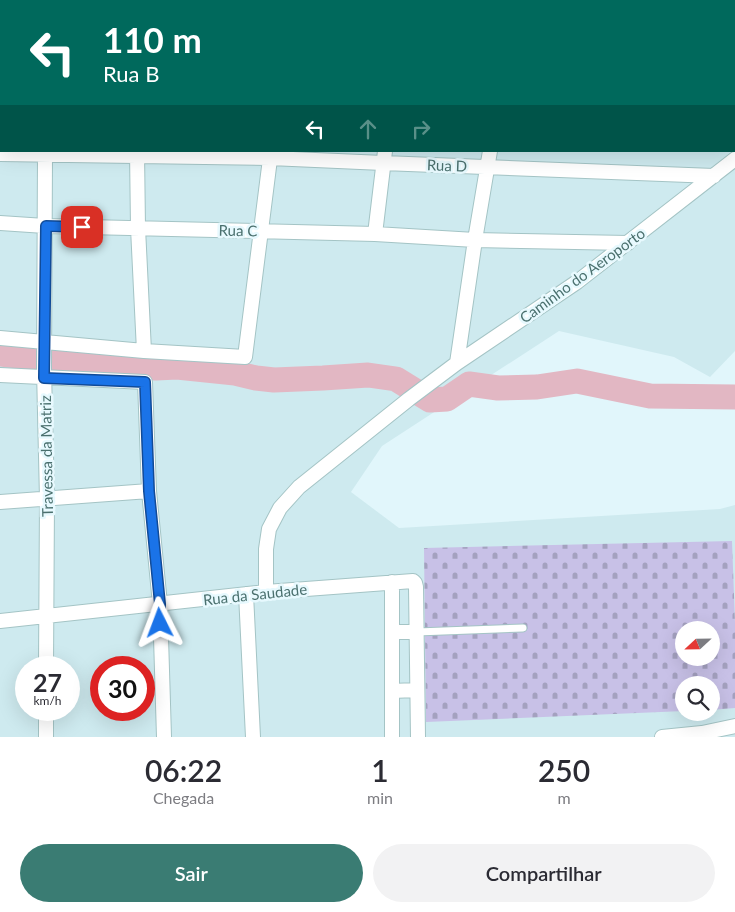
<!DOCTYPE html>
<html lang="pt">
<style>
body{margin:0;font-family:Lato,sans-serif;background:#f2f2f3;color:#2b2b33;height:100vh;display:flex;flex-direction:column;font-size:19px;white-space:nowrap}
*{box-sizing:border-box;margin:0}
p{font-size:16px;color:#7c7c81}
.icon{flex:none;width:28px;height:28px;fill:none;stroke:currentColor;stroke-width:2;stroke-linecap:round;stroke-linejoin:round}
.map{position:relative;height:737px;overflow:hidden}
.drawer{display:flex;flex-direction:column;background:#fff;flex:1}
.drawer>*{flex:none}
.top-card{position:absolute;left:0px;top:0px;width:735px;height:152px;box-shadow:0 5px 20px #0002;background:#00695c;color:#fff;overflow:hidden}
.needle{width:32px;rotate:248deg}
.fabs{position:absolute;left:675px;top:621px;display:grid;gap:10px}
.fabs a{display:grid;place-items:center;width:45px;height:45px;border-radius:50%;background:#fff;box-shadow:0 5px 20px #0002;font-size:25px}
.speed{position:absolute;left:15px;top:656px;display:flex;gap:10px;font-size:25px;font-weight:700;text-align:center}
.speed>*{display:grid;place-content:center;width:65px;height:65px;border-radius:50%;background:#fff;box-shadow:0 5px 20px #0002;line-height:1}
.speed small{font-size:12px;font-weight:400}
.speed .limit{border:8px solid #d22;background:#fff;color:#111}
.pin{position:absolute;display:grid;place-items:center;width:42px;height:42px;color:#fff;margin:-21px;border-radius:10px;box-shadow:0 2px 8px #0006}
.me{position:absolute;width:55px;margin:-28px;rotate:357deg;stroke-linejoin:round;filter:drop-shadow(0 0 4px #0008)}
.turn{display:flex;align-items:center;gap:18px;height:105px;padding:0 20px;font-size:22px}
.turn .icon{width:65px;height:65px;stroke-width:2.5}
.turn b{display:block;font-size:35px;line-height:42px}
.lanes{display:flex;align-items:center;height:48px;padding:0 20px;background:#0003;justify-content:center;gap:25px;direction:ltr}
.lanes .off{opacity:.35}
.eta{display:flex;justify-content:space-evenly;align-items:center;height:85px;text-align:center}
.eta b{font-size:30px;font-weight:600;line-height:35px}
.cta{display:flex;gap:10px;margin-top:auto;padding:10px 20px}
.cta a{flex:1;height:58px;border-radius:30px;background:#3a7c73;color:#fff;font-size:20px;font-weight:600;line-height:58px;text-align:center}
.cta a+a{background:#f2f2f3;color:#2b2b33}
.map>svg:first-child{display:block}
</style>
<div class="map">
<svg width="735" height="737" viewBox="0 0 735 737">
<defs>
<pattern id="cemetery-stones" width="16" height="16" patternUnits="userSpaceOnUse" patternTransform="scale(1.25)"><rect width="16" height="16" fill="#c8c1e7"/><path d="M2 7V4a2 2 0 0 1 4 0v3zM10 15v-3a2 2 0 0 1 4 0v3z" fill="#a4a1bf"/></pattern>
</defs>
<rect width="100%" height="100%" fill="#e1f6fb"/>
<path fill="#ceeaef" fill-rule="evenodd" d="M0,0H735V351L710,377L674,357L559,331L382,446L351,492L399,528L720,509L735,505V737H0ZM1,1H734V151H1ZM684,630H711V658H684ZM26,668H69V710H26ZM101,668H144V710H101ZM684,685H711V712H684Z"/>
<path fill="url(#cemetery-stones)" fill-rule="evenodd" d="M732,541L735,623V708L711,710V685H684V711L426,722L424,548ZM684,630H711V658H684Z"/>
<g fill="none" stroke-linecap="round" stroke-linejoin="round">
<path stroke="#e2b7c3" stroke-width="25" d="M0,354L58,361L86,362L117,366L156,368L177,367L235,373L256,378L274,380L323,378L368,375L396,379L430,400L447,399L469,384L498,388L537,387L577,381L650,396L735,397"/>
<g stroke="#a4c4c5" stroke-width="9">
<path id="service" d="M417,632L523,628"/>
</g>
<g stroke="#a4c4c5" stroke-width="16">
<path id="minor" d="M135,0V1
M456,0L470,1
M293,1L294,0
M401,1V0
M513,1L514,0
M734,14H735
M137,151L138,228L144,351
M0,154L270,158L383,163L714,176
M45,155L44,370L47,499L46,668
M0,223L45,226L375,234L475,240L628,243
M375,234L385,151
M0,338L144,351L245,357L271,151
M457,363L475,240L490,151
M0,375L145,382L149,491L160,604L164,737
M0,502L149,491
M392,582V737
M266,592V549L269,529L280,508L299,487L409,399L457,363L577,282L735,159
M246,594L253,737
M0,621L266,592L413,581L415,583L416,587L418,737
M392,632H417
M392,691L417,690
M46,737V710
M662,737L702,733L735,726"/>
</g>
<use href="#service" stroke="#fff" stroke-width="7"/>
<use href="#minor" stroke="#fff" stroke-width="14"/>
</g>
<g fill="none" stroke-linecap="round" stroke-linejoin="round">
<g stroke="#114b97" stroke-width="12">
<path id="route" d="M82,227L46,226L44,378L145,382L149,491L160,604V623"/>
</g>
<use href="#route" stroke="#1a73e8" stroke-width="9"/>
</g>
<g text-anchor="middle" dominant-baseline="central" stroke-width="5" stroke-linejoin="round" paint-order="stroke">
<g font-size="15" fill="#4a706e" stroke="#e7f9fe">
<text transform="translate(447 165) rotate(2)">Rua D</text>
<text transform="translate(238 230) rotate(1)">Rua C</text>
<text transform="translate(582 275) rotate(-36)">Caminho do Aeroporto</text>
<text transform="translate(46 456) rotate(-91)">Travessa da Matriz</text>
<text transform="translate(255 594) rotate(-6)">Rua da Saudade</text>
</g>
</g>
</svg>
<div class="fabs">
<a><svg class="needle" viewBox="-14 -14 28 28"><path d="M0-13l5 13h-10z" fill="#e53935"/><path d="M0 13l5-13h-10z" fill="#7c7c81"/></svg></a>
<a><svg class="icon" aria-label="search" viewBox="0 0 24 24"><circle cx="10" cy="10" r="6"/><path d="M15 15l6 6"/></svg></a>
</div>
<div class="speed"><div>27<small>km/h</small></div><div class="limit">30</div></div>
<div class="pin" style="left:82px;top:227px;background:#d93025"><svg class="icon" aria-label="arrive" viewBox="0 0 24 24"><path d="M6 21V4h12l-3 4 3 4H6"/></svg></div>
<svg class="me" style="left:160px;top:623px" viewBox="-20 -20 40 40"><path d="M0-17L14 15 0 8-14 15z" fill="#1a73e8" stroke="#fff" stroke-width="4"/></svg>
<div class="top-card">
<div class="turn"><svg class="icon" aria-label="left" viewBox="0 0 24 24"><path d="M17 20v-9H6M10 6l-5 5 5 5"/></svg><div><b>110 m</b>Rua B</div></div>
<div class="lanes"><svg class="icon" aria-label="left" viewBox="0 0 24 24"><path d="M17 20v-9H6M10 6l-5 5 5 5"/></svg><svg class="icon off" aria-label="ahead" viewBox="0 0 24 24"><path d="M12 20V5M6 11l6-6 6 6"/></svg><svg class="icon off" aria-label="right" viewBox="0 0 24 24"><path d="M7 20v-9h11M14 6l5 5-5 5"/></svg></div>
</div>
</div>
<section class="drawer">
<div class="eta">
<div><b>06:22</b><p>Chegada</p></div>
<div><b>1</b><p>min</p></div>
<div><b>250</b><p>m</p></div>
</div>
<div class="cta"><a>Sair</a><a>Compartilhar</a></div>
</section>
